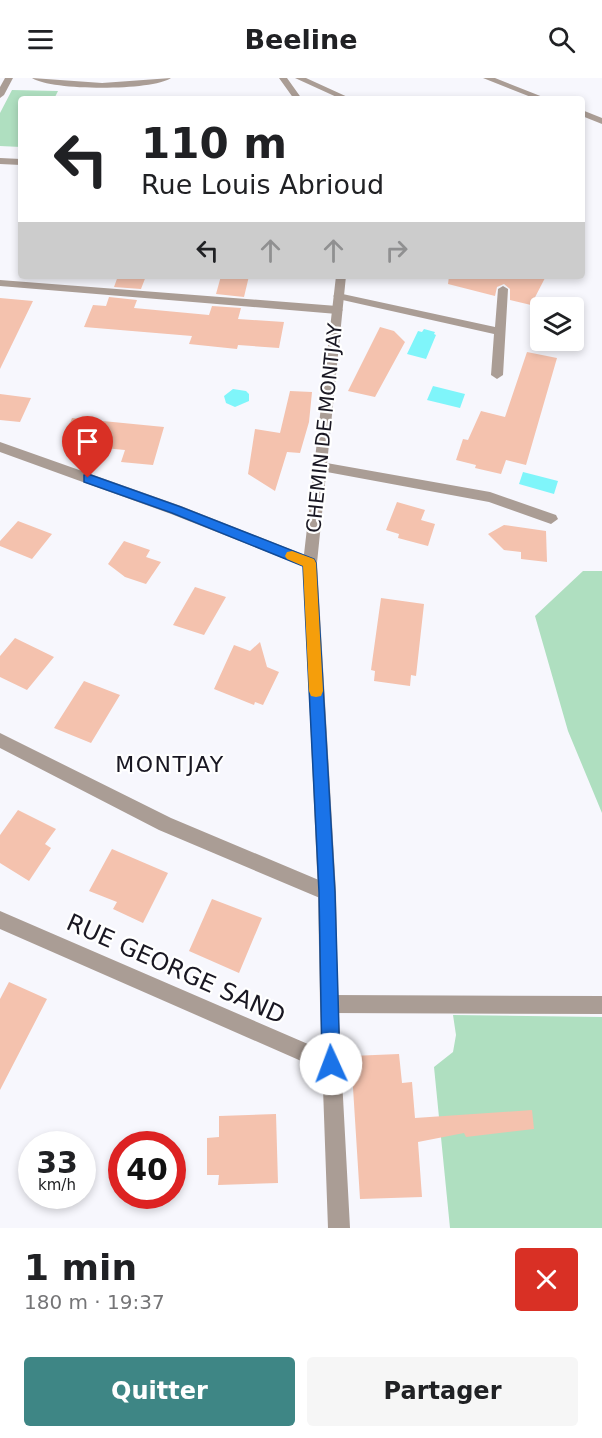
<!DOCTYPE html>
<html lang="fr">
<meta charset="utf-8">
<style>
body{margin:0;font-family:"DejaVu Sans",sans-serif;background:#f6f6f6;color:#202124;height:100vh;display:flex;flex-direction:column;font-size:22px;white-space:nowrap}
*{box-sizing:border-box;margin:0}
p{font-size:20px;color:#757577}
.icon{flex:none;width:33px;height:33px;fill:none;stroke:currentColor;stroke-width:2;stroke-linecap:round;stroke-linejoin:round}
.map{position:relative;height:1150px;overflow:hidden}
.drawer{display:flex;flex-direction:column;background:#fff;flex:1}
.drawer>*{flex:none}
.hud{position:absolute;left:18px;top:18px;width:567px;height:183px;border-radius:6px;box-shadow:0 3px 9px #0003;background:#fff;color:#202124;overflow:hidden}
.buttons{position:absolute;left:530px;top:219px;display:grid;gap:12px}
.buttons a{display:grid;place-items:center;width:54px;height:54px;border-radius:6px;background:#fff;box-shadow:0 3px 9px #0003;font-size:30px}
.speed{position:absolute;left:18px;top:1053px;display:flex;gap:12px;font-size:30px;font-weight:700;text-align:center}
.speed>*{display:grid;place-content:center;width:78px;height:78px;border-radius:50%;background:#fff;box-shadow:0 3px 9px #0003;line-height:1}
.speed small{font-size:15px;font-weight:400}
.speed .limit{border:9px solid #d22;background:#fff;color:#111}
.pin{position:absolute;display:grid;place-items:center;width:51px;height:51px;color:#fff;margin:-62px -26px;border-radius:50% 50% 50% 0;rotate:-45deg;box-shadow:0 0 6px #0007}
.pin .icon{rotate:45deg}
.me{position:absolute;width:66px;margin:-33px;rotate:358deg;stroke-linejoin:round;filter:drop-shadow(0 0 4px #0008)}
.turn{display:flex;align-items:center;gap:21px;height:126px;padding:0 24px;font-size:27px}
.turn .icon{width:78px;height:78px;stroke-width:2.5}
.turn b{display:block;font-size:42px;line-height:51px}
.lanes{display:flex;align-items:center;height:57px;padding:0 24px;background:#0003;justify-content:center;gap:30px;direction:ltr}
.lanes .off{opacity:.35}
.round{display:grid;place-items:center;flex:none;width:63px;height:63px;border-radius:6px;background:#f6f6f6}
.head{display:flex;align-items:center;justify-content:space-between;height:102px;padding:0 24px}
h1{font-size:36px;font-weight:700;line-height:45px}
.action{display:flex;gap:12px;margin-top:auto;padding:12px 24px}
.action a{flex:1;height:69px;border-radius:6px;background:#3e8685;color:#fff;font-size:24px;font-weight:700;line-height:69px;text-align:center}
.action a+a{background:#f6f6f6;color:#202124}
header{display:flex;justify-content:space-between;align-items:center;height:78px;padding:0 24px;background:#fff;font-size:27px;font-weight:700}
.map>svg:first-child{display:block}
</style>
<header><svg class="icon" aria-label="menu" viewBox="0 0 24 24"><path d="M4 6h16M4 12h16M4 18h16"/></svg>Beeline<svg class="icon" aria-label="search" viewBox="0 0 24 24"><circle cx="10" cy="10" r="6"/><path d="M15 15l6 6"/></svg></header>
<div class="map">
<svg width="602" height="1150" viewBox="0 0 602 1150">
<rect width="100%" height="100%" fill="#f7f7fd"/>
<path fill="#afdfc0" d="M12,12L58,13L54,21H21V69L0,68V35Z
M583,493H602V735L568,653L535,538Z
M453,937L602,939V1150H450L434,989L453,974L456,957Z"/>
<path fill="#7ff5fa" d="M424,251L435,254L434,256L436,257L426,281L407,276L418,253L422,254Z
M433,308L465,316L460,330L427,322Z
M233,311L246,313L249,316V323L235,329L226,325L224,318Z
M523,394L558,403L554,416L519,406Z"/>
<path fill="#f4c2ae" d="M118,198H146L141,211L114,209Z
M221,198H249L244,219L216,216Z
M449,198H546L531,227L510,222V211L504,206L497,209L495,218L448,206Z
M109,219L137,222L134,230L209,237L212,228L241,230L238,241L284,244L279,270L238,267L237,271L189,266L192,258L84,249L93,227L106,228Z
M0,220L33,223L0,291Z
M380,249L394,253L405,264L375,319L348,313Z
M527,274L557,280L526,387L506,382L501,396L475,390L476,387L456,382L463,361L468,362L481,333L505,339Z
M290,313L312,314L309,344L300,375L287,374L275,413L248,396L255,351L280,355Z
M0,316L31,320L20,344L0,342Z
M72,340L164,349L153,387L121,384L125,372L62,366Z
M397,424L425,432L421,442L435,446L428,468L398,460L399,456L386,452Z
M18,443L52,456L32,481L0,468V463Z
M504,447L546,453L547,484L521,481V474L504,472L488,456Z
M124,463L150,472L146,479L161,484L146,506L125,499L108,486Z
M195,509L226,519L204,557L173,547Z
M381,520L424,526L416,598L411,597L410,608L374,603L375,593L371,592Z
M15,560L54,579L27,612L0,599V578Z
M260,564L267,589L279,594L263,627L255,624L254,627L214,611L234,567L250,573Z
M84,603L120,617L91,665L54,650Z
M18,732L56,751L45,766L51,770L29,803L0,785V757Z
M112,771L168,795L143,845L113,831L117,824L89,813Z
M212,821L262,840L239,895L189,873Z
M9,904L47,921L0,1012V921Z
M399,976L402,1005L412,1004L415,1040L532,1032L534,1051L466,1059L464,1055L418,1064L422,1119L360,1121L351,978Z
M276,1036L278,1105L218,1107L219,1097H207V1060L219,1059V1038Z"/>
<g fill="none" stroke-linecap="round" stroke-linejoin="round">
<path fill="#aa9d95" fill-rule="evenodd" d="M329,917L602,918V936L329,935L322,933L320,926L322,919Z"/>
<path fill="#aa9d95" fill-rule="evenodd" d="M5,0H13L4,17L0,20V9Z
M32,0L102,5L171,0C152,13 52,13 32,0Z
M295,0H306L352,21H341Z
M483,0H495L548,21H536Z
M582,32L602,40V46L582,38Z
M0,80L21,81V87L0,86Z
M0,202L337,228L343,232L337,236L0,208Z
M503,208L508,211L503,297L497,301L491,297L494,256L338,221L333,218L338,215L495,249L498,211Z
M0,364L181,428L315,481L317,485L315,489H305L171,436L0,374Z
M321,384L490,414L556,437L558,441L551,446L489,424L316,392L315,389L316,386Z
M0,655L171,740L333,808L336,814L333,820L327,823L159,752L0,670Z
M0,833L338,979L341,986L338,993L331,996L324,993L0,851Z"/>
<path fill="#aa9d95" fill-rule="evenodd" d="M279,0H287L302,21H294Z
M336,198H346L317,485L336,814L338,926L350,1150H328L320,926L318,814L303,485Z"/>
</g>
<path fill="#1a73e8" stroke="#114b97" stroke-width="1.5" d="M88,396L181,429L314,481L316,485L335,814L340,986L337,993L331,995L325,993L322,986L319,814L303,488L172,435L84,404V397Z"/>
<path fill="#f59e0b" d="M292,473L314,481L316,485L323,613L321,618L316,619L311,618L309,613L303,488L287,481L285,478L287,474Z"/>
<g text-anchor="middle" dominant-baseline="central" stroke-width="4.5" stroke-linejoin="round" paint-order="stroke">
<g font-size="20" fill="#191722" stroke="#fff">
<text transform="translate(324 350) rotate(-84)">CHEMIN DE MONTJAY</text>
</g>
<g font-size="22" letter-spacing="1.5" fill="#191722" stroke="#fff">
<text x="170" y="686">MONTJAY</text>
</g>
<g font-size="24" fill="#191722" stroke="#fff">
<text transform="translate(176 891) rotate(24)">RUE GEORGE SAND</text>
</g>
</g>
</svg>
<div class="buttons">
<a><svg class="icon" aria-label="layers" viewBox="0 0 24 24"><path d="M12 4l9 5-9 5-9-5zM3 14l9 5 9-5"/></svg></a>
</div>
<div class="speed"><div>33<small>km/h</small></div><div class="limit">40</div></div>
<div class="pin" style="left:88px;top:400px;background:#d93025"><svg class="icon" aria-label="arrive" viewBox="0 0 24 24"><path d="M6 21V4h12l-3 4 3 4H6"/></svg></div>
<svg class="me" style="left:331px;top:986px" viewBox="-20 -20 40 40"><circle r="19" fill="#fff"/><path d="M0-13L10 11 0 6-10 11z" fill="#1a73e8"/></svg>
<div class="hud">
<div class="turn"><svg class="icon" aria-label="left" viewBox="0 0 24 24"><path d="M17 20v-9H6M10 6l-5 5 5 5"/></svg><div><b>110 m</b>Rue Louis Abrioud</div></div>
<div class="lanes"><svg class="icon" aria-label="left" viewBox="0 0 24 24"><path d="M17 20v-9H6M10 6l-5 5 5 5"/></svg><svg class="icon off" aria-label="ahead" viewBox="0 0 24 24"><path d="M12 20V5M6 11l6-6 6 6"/></svg><svg class="icon off" aria-label="ahead" viewBox="0 0 24 24"><path d="M12 20V5M6 11l6-6 6 6"/></svg><svg class="icon off" aria-label="right" viewBox="0 0 24 24"><path d="M7 20v-9h11M14 6l5 5-5 5"/></svg></div>
</div>
</div>
<section class="drawer">
<div class="head"><div><h1>1 min</h1><p>180 m · 19:37</p></div><a class="round" style="background:#d93025;color:#fff"><svg class="icon" aria-label="close" viewBox="0 0 24 24"><path d="M6 6l12 12M18 6L6 18"/></svg></a></div>
<div class="action"><a>Quitter</a><a>Partager</a></div>
</section>
